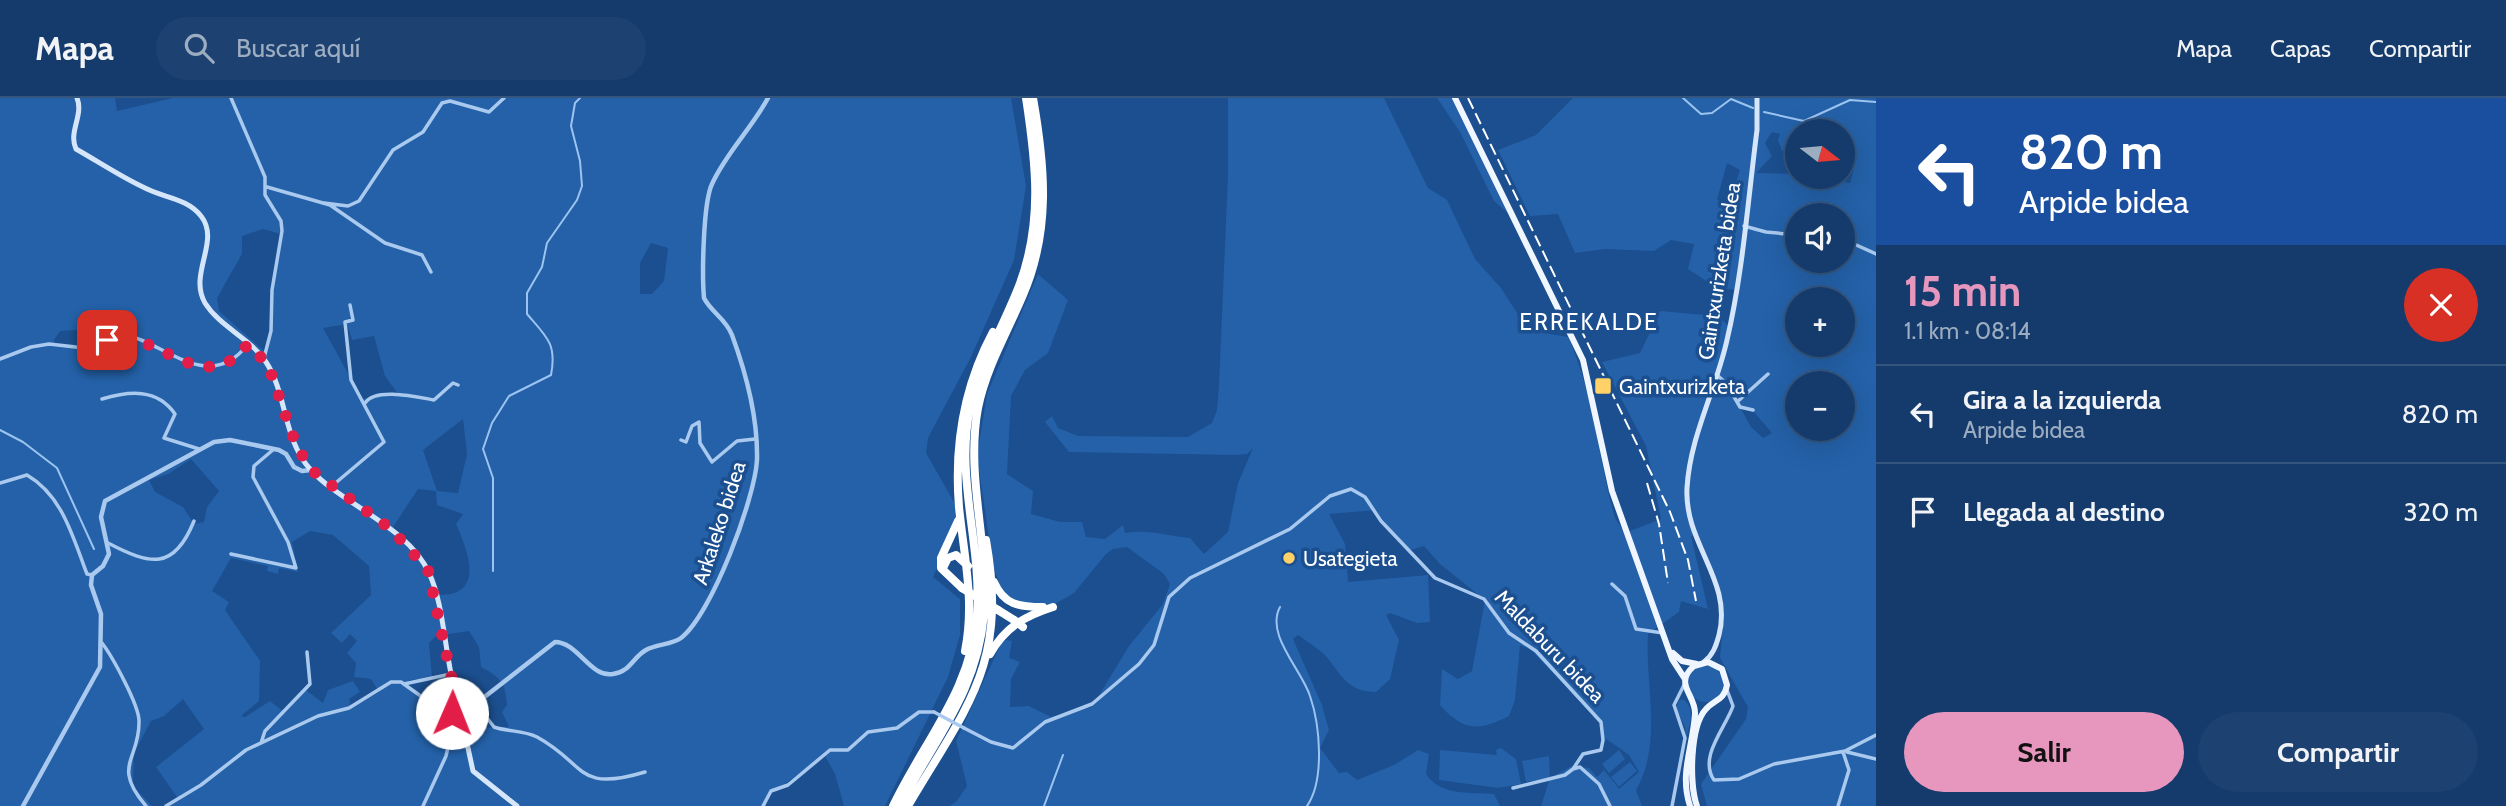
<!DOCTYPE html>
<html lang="es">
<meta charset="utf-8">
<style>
body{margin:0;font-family:Cabin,sans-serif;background:#1d4271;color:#f1f3f6;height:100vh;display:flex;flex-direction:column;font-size:26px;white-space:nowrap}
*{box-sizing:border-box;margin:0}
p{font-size:23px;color:#9dadc1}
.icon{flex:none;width:38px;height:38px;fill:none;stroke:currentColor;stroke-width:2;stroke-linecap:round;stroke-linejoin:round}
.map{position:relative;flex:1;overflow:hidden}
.drawer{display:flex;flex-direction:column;background:#143b6b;width:630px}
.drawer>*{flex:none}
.hud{background:#1a4fa0;color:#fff;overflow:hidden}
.needle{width:46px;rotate:106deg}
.buttons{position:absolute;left:1785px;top:21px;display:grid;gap:14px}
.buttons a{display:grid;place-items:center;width:70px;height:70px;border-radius:50%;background:#143b6b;box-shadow:0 7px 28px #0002,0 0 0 2px #33557e;font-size:35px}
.pin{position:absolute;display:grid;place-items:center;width:60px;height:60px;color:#fff;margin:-30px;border-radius:14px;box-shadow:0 4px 10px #0006}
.me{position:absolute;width:77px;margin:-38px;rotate:1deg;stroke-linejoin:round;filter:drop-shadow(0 0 5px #0008)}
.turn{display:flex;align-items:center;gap:24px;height:147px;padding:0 28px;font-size:32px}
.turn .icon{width:91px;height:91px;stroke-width:2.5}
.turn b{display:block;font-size:49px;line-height:60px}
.round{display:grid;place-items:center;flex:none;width:74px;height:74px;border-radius:37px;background:#1d4271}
.headline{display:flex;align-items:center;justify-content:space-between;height:119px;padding:0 28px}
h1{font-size:42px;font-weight:700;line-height:52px;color:#e797bd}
.action{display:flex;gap:14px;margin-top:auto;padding:14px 28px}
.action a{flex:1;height:80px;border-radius:42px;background:#e797bd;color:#111;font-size:28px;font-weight:700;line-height:80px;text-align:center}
.action a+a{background:#1d4271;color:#f1f3f6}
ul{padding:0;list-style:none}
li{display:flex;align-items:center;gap:21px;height:98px;padding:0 28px;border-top:2px solid #33557e}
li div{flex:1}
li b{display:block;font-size:26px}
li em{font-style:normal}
header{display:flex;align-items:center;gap:42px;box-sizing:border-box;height:98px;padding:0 35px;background:#143b6b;border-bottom:2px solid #33557e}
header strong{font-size:33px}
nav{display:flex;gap:38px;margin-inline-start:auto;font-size:24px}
.search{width:490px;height:63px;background:#1d4271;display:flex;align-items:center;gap:18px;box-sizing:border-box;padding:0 24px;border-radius:38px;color:#9dadc1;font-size:26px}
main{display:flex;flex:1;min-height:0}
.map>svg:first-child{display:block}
</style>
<header>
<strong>Mapa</strong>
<div class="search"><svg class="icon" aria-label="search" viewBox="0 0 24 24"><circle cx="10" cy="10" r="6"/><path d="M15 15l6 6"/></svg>Buscar aquí</div>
<nav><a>Mapa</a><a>Capas</a><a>Compartir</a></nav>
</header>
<main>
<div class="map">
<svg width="1876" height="708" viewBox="0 0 1876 708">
<rect width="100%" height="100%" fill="#1b4f8f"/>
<path fill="#2461a8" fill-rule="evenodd" d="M0,0H115L117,13L173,0H1011L1026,88L1014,162L971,259L928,340L926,355L958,411L956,427L933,479L960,501V537L948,579L885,708H844L835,676L825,658L767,698L766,708H169L178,702L177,699L156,669L204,631L183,601L164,618L151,623L134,655L133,688L152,708H0ZM263,131L281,136C280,154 276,169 273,186C269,210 273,231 265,254L219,213L217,200L242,156V138ZM651,145L668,150L664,183L652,196H640V165ZM347,226L352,242L374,238L385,278L398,296L362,301L323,230ZM78,232L90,248L55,245L54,242L60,233ZM463,321L467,356L458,395L437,393L423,352ZM191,361L219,393L207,409L204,424L194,426L183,409L155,394L149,382L168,376ZM418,391L436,393L437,407L463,416L456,426C467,451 486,497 440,497L433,474L393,429ZM310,433L333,437L369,468L371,497L331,535L342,545L350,536L357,543L347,555L356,565L354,579L371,581L379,594L351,610L349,601L360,594L353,583L328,592L323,605L306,592L285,615L270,603L245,619L241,618L259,603L260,563L225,512L229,504L212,493L231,460L268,468L267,473L278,476L279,470L298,474L292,444ZM469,533L479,549L481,569C501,580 505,584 507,607L502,614L509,629L466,630L463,638L449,640L434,625L436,611L408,590L410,582L432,580L429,545L436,538Z
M1228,0H1384L1428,90L1447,102L1475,161L1501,190L1528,232L1568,239C1594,296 1598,360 1615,420L1625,435L1661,421L1646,348L1602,264L1640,255L1660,213L1717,218L1729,228L1738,192L1717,190L1688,171L1694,146L1671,142L1654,153L1605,151L1575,155L1558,116L1530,118L1498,52L1536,37L1573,0H1876V708H1707L1701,686L1746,621L1748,609L1720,560L1724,516L1708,465L1694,437L1691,438L1708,511L1681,503L1679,514L1648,536C1645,587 1663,646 1636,692L1642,708H1541L1550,680L1572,668L1589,670L1597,679L1604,672L1619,691L1639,674L1629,657L1602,638L1600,624L1531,552L1520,547L1515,602L1509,618C1478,634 1463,633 1440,607L1442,571L1458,581L1472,573L1485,502L1440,466L1424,448L1411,452L1393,436L1376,412L1329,416L1345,446L1348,484L1428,477L1430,524L1417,525L1390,515L1386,517L1399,542L1390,581L1376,594C1347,594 1341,576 1325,557C1317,550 1307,543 1298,537L1293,541L1322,607L1329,632L1320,650L1339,675L1347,674L1357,682L1394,667L1418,652L1429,656L1426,676C1440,698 1470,694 1494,696L1500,708H949L956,704L967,688L956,643L1003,541L1012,543L1009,560L1020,564L1011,581L1010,609L1029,608L1051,619L1092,609L1129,548L1163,506L1170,486L1164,476L1127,449L1113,451L1106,456L1074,495L1055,506H1021L1002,494L993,467L977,358L987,296L1038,176L1068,202L1048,255L1025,272L1011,298L1007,376L1033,393L1031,416L1060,424H1082L1086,439L1105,441L1123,427L1125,435C1150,431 1166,438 1190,440L1204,456L1228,434L1238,385L1253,350L1247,356L1236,357L1069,354L1045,324L1052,318L1058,330L1078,338L1188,339L1212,325L1217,312L1219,287L1228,77ZM1797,33H1843V52H1850L1856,63L1850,85L1797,76L1756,75L1772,58L1765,45L1772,34L1780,36L1778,43L1782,53L1797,49ZM1727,65L1740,72L1728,106L1717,102ZM1797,117H1843V163H1797ZM1797,201H1843V247H1797ZM1797,285H1843V331H1797ZM1741,311L1754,314L1772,335L1763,340L1751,329Z
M1437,0H1453L1508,115L1494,103L1460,34Z
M1688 586a18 18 0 1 1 36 0a18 18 0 1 1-36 0Z
M1683,601C1697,611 1689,628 1686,641L1685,629L1676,611L1679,603Z
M1501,650L1516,661L1521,686L1498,690L1439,682L1440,652L1497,657L1496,652Z
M1619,652L1625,661L1609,675L1602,666Z
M1549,658L1550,680L1526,684L1522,663Z
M1630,664L1637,673L1619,689L1611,679Z"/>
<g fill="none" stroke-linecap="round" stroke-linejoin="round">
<path stroke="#9cc4f0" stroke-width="2" d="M1683,0L1701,16L1712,15L1731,1L1753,10
M1764,14L1804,23L1850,2L1876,4
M0,332L23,344L57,370L94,451
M493,473V380L483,351L492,325L509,298L551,277C557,246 547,239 527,216V195L542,169L547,145L577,102L582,88L580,63L571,28L575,5L580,0
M1280,509C1265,537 1302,572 1310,598C1320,627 1325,682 1307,708
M1044,708L1063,657"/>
<path stroke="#a9c9ee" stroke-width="3.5" d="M231,0L265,79V97L281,123L282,133L272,192L271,233L264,260
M267,89L330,107L385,145L422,157L431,174
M324,105L348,108L359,103L393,52L423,34L442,5L450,3L489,14L504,0
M1744,128L1766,134L1797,137
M1843,141L1876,156
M0,261L31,249L49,246L84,250L127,237C167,247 210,296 248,246
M1717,277L1726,285L1740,309L1753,312
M102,301C129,293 157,290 175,316L164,340L199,351
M1737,304L1768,276
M365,305C375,289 417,299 434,302L453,285L458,287
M681,342L686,344L692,328L699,324L700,345L712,364L737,343L755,341
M0,385L27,377C63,398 73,440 87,476L92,477
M332,388L384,344L351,282L345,224L353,222L350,207
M108,445C150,467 174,473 194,423
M231,456L296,470L288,444L253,379L254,368L274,351
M1612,486L1625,498L1636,531L1663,535
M102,545C112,558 139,607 139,623C140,662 111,667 146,708
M404,586L451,576
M1727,592L1733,608C1726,629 1698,659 1714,682L1739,681L1774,666L1845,653L1876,637
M472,606L480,611L494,629C508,634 523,632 537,639C587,666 575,695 645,674
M964,630L991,644L1013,650L1045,624L1092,606L1139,566L1154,547L1169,499L1190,480L1290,431L1330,398L1351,391L1365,399L1381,423L1435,480L1484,501L1509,535L1536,553L1601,624L1603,642L1601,652L1583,656L1573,671
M261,645L265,633L310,586L307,554
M1847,654L1876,661
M1513,690L1565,677L1573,671L1580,669L1599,686L1610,708
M166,708L201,687L246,652L318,618L349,610L391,584H401L439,611L448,612
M423,708L446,658L452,632L438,627L442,612
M763,708L771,693L788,687L830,652H848L868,634L897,630L919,614H934
M1672,708L1685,640L1674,607L1684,587
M1838,708L1849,672L1843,654"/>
<path stroke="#a9c9ee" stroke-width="4.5" d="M294,369L302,373L311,372
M461,612L478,604L555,544C578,544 590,580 613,576C630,574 633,559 646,552C657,546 671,547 681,540C712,516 755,400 757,362C758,321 746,275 732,237C726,221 711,214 704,200C702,177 703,105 712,86C726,55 752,30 768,0
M23,708L100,569L101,516L91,487L92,477L103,468L109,456L101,419L105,403L214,344L230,342L279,352L286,356L294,369"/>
<path stroke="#d6e6fa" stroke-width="5" d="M77,0C84,17 68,34 76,51C99,64 121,79 145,90C164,100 187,100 201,118C221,143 188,176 205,205C220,229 250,240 266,264C287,296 283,341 310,371C341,406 409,429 429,475C446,511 444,565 459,604
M1704,564C1713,557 1716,548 1719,537C1733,482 1684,446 1687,390C1690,338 1716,292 1727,242C1743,174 1748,101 1757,32V0
M454,594L449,611L461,623
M460,613L473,673L517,708"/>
<path stroke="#f0f6ff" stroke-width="6" d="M1455,0L1583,262L1612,393L1672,561L1685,581
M1673,555L1682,563L1697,566
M1690,708C1679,675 1693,649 1695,616C1696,597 1673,586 1694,568L1708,564L1722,571L1727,587C1724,603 1715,601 1706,611C1690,628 1689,687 1697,708"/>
<path stroke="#fff" stroke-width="8" d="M958,423L941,460V470L962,490
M943,470L948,460L956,457L968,468
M994,484C1004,507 1019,509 1043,509
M998,512L1014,522
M965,553C975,503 964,459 959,409C954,348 964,288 993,234
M990,556C1005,529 1025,518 1053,509
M893,708C924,643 972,591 977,516C982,447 955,380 970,310C980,267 1003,229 1019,188C1043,125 1036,65 1026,0
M900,708C934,641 977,595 984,516C990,447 965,380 978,310C986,270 1007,235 1023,197C1051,132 1045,68 1033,0
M908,708C968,606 1008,567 986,442"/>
<path stroke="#fff" stroke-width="2" stroke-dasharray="12 5" stroke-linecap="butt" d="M1468,0L1670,414L1688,462L1696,503
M1647,385L1659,426L1668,485"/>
<path stroke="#a9c9ee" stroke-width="3.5" d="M934,614L964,630"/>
<path stroke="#fff" stroke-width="8" d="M962,490L998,512
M1014,522L1023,529"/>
</g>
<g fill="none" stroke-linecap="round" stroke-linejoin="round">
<path stroke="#e11d48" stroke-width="12" stroke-dasharray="0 21.6" d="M107,242C151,224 202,307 248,246L268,267L296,347L311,372L392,432L428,472L454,591L449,608L452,615"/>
</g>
<g fill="#ffd166" stroke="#1b4f8f" stroke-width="2.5">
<rect x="1594" y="279" width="18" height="18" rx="3.5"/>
<circle cx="1289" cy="460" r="7"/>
</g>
<g text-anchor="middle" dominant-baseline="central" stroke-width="7" stroke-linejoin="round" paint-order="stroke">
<g font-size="21" fill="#fff" stroke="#1b4f8f">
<text transform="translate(1719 173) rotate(-81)">Gaintxurizketa bidea</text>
<text transform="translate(719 425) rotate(-72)">Arkaleko bidea</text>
<text transform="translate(1550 548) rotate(46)">Maldaburu bidea</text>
</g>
<g font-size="21" fill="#fff" stroke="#1b4f8f" text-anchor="start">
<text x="1619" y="288">Gaintxurizketa</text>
<text x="1303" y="460">Usategieta</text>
</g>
<g font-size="23" letter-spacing="2" fill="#fff" stroke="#1b4f8f">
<text x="1589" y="224">ERREKALDE</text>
</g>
</g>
</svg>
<div class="buttons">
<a><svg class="needle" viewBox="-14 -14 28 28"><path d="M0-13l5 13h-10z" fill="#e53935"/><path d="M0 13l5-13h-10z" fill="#9dadc1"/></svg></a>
<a><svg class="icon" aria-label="sound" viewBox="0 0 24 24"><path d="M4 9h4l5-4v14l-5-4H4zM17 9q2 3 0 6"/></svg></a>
<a>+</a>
<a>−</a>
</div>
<div class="pin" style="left:107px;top:242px;background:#d93025"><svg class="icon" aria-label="arrive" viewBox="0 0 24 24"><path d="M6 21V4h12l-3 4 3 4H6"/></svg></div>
<svg class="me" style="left:452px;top:615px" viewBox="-20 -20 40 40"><circle r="19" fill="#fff"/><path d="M0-13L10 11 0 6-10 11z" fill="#e11d48"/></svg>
</div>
<section class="drawer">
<div class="hud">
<div class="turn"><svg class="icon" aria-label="left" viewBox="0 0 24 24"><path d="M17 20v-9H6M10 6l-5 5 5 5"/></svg><div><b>820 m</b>Arpide bidea</div></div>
</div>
<div class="headline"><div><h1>15 min</h1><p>1.1 km · 08:14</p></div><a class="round" style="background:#d93025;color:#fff"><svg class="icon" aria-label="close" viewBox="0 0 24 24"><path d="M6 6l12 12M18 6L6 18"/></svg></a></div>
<ul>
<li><svg class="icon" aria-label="left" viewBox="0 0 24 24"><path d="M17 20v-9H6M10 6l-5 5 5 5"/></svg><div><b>Gira a la izquierda</b><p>Arpide bidea</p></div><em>820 m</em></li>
<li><svg class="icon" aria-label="arrive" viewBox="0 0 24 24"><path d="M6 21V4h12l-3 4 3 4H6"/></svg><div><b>Llegada al destino</b></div><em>320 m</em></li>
</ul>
<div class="action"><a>Salir</a><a>Compartir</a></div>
</section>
</main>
